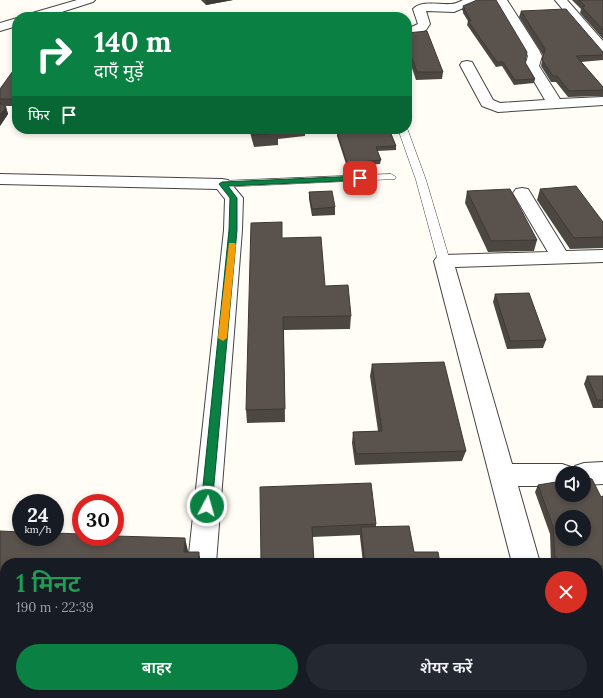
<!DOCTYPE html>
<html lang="hi">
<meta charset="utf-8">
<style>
body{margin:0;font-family:Lora,"Noto Sans Devanagari",serif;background:#242831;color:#f1f3f6;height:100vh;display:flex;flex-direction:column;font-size:15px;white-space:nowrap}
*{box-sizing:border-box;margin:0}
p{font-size:13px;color:#9ea1a6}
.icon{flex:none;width:22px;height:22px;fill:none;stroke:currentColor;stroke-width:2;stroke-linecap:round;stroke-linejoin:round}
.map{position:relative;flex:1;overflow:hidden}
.drawer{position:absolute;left:0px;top:558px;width:603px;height:140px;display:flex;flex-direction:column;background:#171b24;border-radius:16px 16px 0 0;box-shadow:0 2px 6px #0003}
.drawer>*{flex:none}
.top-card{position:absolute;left:12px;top:12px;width:400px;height:122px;border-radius:16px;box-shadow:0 2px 6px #0003;background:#0b8043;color:#fff;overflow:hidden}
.fabs{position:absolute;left:555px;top:466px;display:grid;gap:8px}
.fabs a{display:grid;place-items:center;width:36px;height:36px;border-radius:50%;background:#171b24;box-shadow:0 2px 6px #0003;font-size:20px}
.speed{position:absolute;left:12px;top:494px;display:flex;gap:8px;font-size:20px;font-weight:700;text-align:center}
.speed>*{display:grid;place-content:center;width:52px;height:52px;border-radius:50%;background:#171b24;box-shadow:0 2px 6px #0003;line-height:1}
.speed small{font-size:10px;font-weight:400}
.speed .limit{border:6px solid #d22;background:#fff;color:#111}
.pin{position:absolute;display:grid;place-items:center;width:34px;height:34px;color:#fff;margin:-17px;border-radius:8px;box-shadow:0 2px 6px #0006}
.me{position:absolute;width:44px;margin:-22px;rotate:6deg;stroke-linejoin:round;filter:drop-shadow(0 0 3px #0008)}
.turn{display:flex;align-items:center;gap:14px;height:84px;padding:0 16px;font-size:18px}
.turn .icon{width:52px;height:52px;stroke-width:2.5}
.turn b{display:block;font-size:28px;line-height:34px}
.then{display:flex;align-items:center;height:38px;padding:0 16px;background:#0003;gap:8px;font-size:15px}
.round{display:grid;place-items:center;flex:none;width:42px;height:42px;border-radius:21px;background:#242831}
.overview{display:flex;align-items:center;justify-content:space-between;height:68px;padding:0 16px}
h1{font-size:24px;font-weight:600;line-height:30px;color:#1e9e55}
.primary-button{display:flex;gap:8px;margin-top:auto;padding:8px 16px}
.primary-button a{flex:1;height:46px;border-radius:24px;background:#0b8043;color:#fff;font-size:16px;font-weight:600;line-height:46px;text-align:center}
.primary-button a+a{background:#242831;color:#f1f3f6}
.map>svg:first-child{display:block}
</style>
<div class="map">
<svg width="603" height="698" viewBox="0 0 603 698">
<rect width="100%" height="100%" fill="#fffdf5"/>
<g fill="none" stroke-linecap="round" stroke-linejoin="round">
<g stroke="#444" stroke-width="1">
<path id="service" d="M407,128L426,180L450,261L448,264H440L438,261L416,180L398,129Z
M391,174L396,177L395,179L222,187L217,184L222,181Z"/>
</g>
<g stroke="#444" stroke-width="2">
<path id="minor" d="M77,0H95L93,2L46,17H27L29,14Z
M463,0H479L477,2L454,12L426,11L430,24L426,30L407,38V29L418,24L413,9C421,0 439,5 451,4C455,4 459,2 463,0Z
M495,0H507L539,50L542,56L539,66L560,99L603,97V105L498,112L482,106L460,65L462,62L467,61L472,62L493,100L500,103L545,100L525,66L528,56L525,50Z
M555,0H567L603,41V53L598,52Z
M17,18V26L0,31V23Z
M0,174L222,179L228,180L243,198L242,230L216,563H188L224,230L225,199L217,189L0,184Z
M522,188L528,189L566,251L603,250V262L455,267L512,464H562L571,467L573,471L575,466L584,463L603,462V484L584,485V473H562V486H518L540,563H512L434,261L437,257L444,255L548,252L513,193L516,189Z
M598,586L603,588V617L598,615Z"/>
</g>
<path stroke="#333" stroke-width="3" stroke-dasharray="5 2.5" stroke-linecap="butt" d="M529,693L530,698"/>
<use href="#service" fill="#fff" fill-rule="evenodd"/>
<use href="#minor" fill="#fff" fill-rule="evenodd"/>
</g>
<path fill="#4d4742" d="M201,0H233L206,5Z
M572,0H603V39L580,13L581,9Z
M463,6L525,62L535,79L534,83L514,85L502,66L496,67L467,25L468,21L463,13V11L462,10Z
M521,11L603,52V60L581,62L603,87V96L568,97L556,82H551L541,66L543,55L519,17Z
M407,33L443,72L442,79L416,80L407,53Z
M17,68V106H5L6,107L8,114L0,126V89Z
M249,129H305V136L278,139V145L254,147Z
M350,129H389L396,146V150L377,151L381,160L380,164L347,167L337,136V132L350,131Z
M540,189L603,222V248L570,249L537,200Z
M467,191L537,240L534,251L488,252L465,203Z
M309,192L335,207V215L312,216L309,199Z
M282,238L351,316L350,329L284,330L285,422L247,423L246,410Z
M495,294L546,340L543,348L507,349L493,302Z
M372,364L466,451L462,461L355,465L352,443L353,432L378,431L370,376Z
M587,376H603V408H593L584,384Z
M538,485L601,497L603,496V573H598V563H551L550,534L535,492Z
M260,487L376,524V527L414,552L440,563H363L360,537V535L312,537Z
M385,693H462L463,698H386Z"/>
<path fill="#3f3936" d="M206,0H233L206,5Z
M6,107L8,114L0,126V115Z
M185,538L188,551L187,563L184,552Z
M199,552L201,563H198Z
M188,693H189L191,698H188Z"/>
<path fill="#5a524d" stroke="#3f3936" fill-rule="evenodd" d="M477,0H496L527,52L525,62L535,79L515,80L503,62H497L468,21H471L464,9H465L463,6Z
M579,0H603V30L582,7L585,6Z
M566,9L603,52V55L576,56L603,87V90L569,91L557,76H553L542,60L545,49L521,11Z
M427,31L443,72H417L407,44V33Z
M15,68H17V97L16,99H0V89Z
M0,103L6,107L0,115Z
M252,129H277L278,133L253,135Z
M352,129H389L396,146L376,147L381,160L347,163L337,132L352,131Z
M576,186L603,222V237L574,238L540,189Z
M510,189L537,240L491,241L467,191Z
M332,191L335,207L312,209L309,192Z
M282,222V238L321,237L325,286L348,285L351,316L283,317L285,409L246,410L251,223Z
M529,293L546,340L510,341L495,294Z
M444,362L466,451L356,454L353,432L382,431L372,364Z
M587,376H603V400H597Z
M584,478H586L592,479L601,497L603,496V566L598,565V563H584L555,558L553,527L538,485L562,481V495H584ZM562,517H584V539H562Z
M371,483L376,524L312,527L314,563H261L260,487Z
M409,526L414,552H438L440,563H365L361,527Z
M0,531L21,532V537H55V533L81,534V537H115V536L185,538L184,552H199L198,563H5V693H188V698H0Z
M264,693H290L291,698H264Z
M387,693H462L463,698H388Z"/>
<path fill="#0b8043" stroke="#07532c" d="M360,176L364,178L363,180L228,186L237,198V230L212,506L211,509L207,510L203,509L201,506L229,230L230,198L219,184L222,182Z"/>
<path fill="#f59e0b" d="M229,243H235L236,245L227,338L223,341L218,338Z"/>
</svg>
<div class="fabs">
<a><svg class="icon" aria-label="sound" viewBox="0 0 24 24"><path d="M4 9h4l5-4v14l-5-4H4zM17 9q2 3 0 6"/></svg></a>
<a><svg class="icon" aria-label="search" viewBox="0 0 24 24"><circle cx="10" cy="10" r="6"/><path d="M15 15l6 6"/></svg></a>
</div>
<div class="speed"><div>24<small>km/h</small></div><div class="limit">30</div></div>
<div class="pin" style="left:360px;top:178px;background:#d93025"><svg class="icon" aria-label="arrive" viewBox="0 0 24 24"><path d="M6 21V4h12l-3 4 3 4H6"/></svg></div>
<svg class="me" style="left:207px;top:506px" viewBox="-20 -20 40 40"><circle r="17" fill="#0b8043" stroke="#fff" stroke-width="3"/><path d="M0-11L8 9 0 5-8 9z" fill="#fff"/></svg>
<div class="top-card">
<div class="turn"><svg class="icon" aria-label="right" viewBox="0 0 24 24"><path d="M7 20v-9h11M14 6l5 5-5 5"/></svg><div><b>140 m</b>दाएँ मुड़ें</div></div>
<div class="then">फिर<svg class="icon" aria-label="arrive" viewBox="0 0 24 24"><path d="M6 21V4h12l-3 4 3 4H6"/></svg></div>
</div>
<section class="drawer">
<div class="overview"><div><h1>1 मिनट</h1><p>190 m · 22:39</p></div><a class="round" style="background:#d93025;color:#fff"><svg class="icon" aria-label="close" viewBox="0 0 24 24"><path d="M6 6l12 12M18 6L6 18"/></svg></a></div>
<div class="primary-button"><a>बाहर</a><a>शेयर करें</a></div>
</section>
</div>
